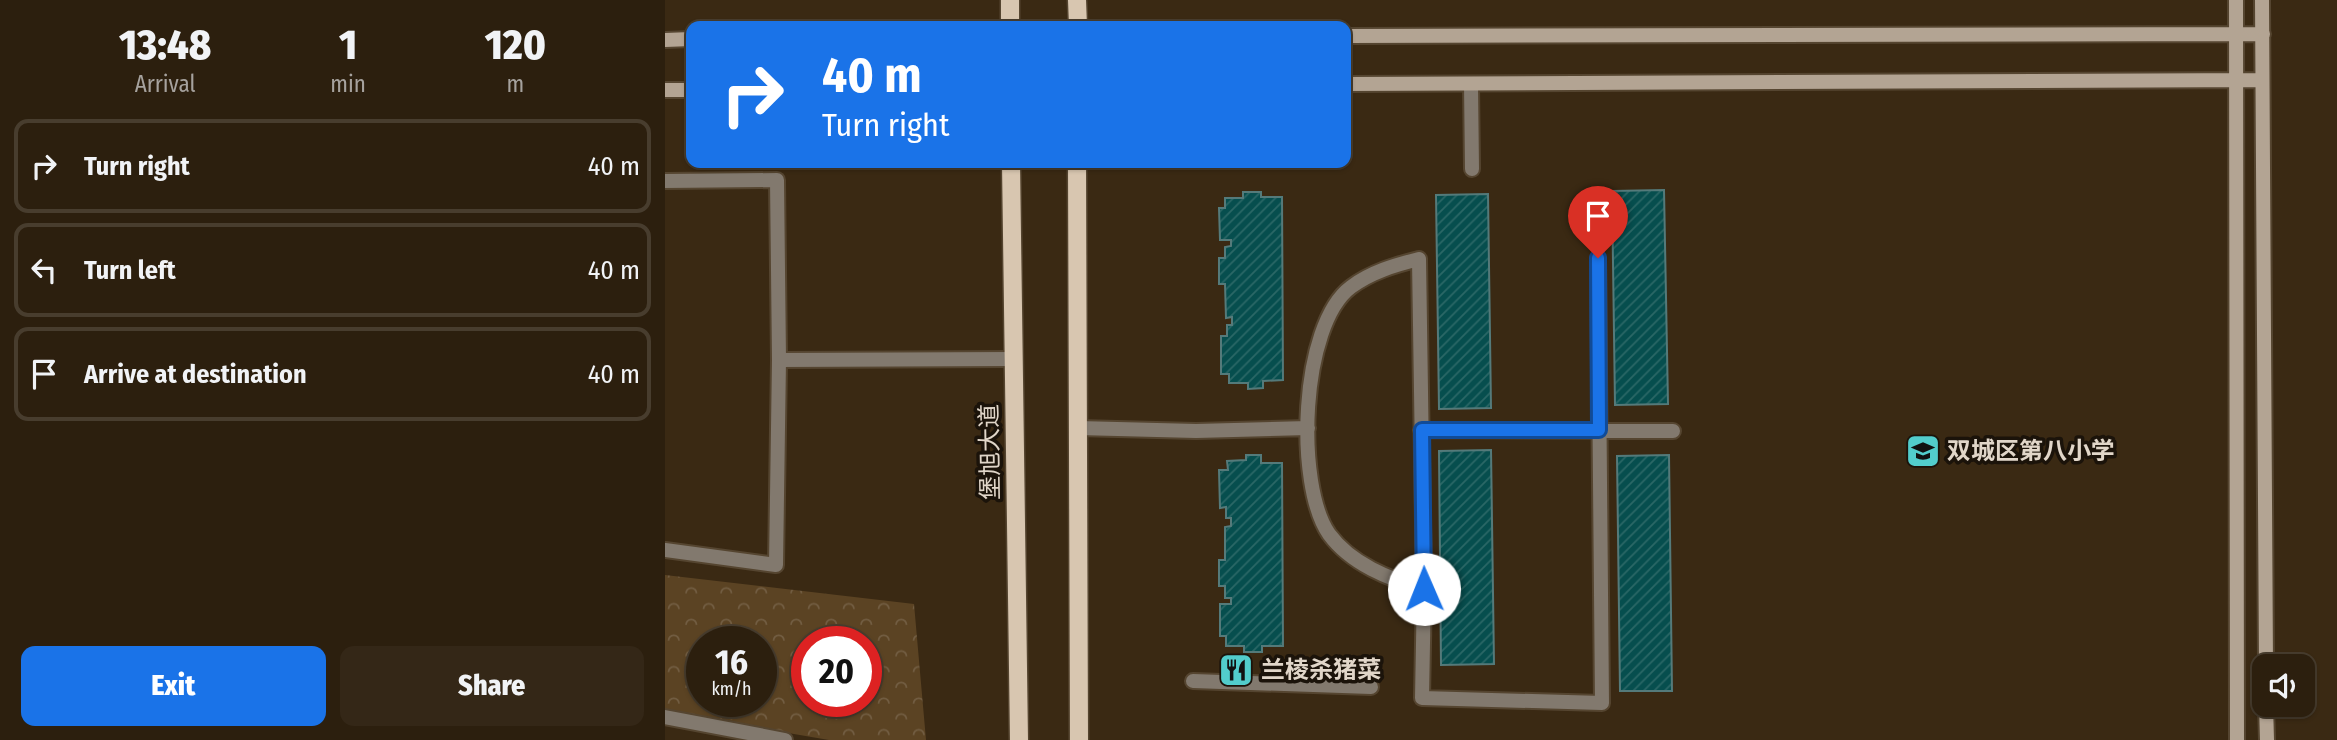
<!DOCTYPE html>
<meta charset="utf-8">
<style>
body{margin:0;font-family:"Fira Sans Condensed","Noto Sans SC",sans-serif;background:#342717;color:#f1f3f6;height:100vh;display:flex;flex-direction:column;font-size:26px;white-space:nowrap}
*{box-sizing:border-box;margin:0}
p{font-size:23px;color:#a6a29e}
.icon{flex:none;width:38px;height:38px;fill:none;stroke:currentColor;stroke-width:2;stroke-linecap:round;stroke-linejoin:round}
.map{position:relative;flex:1;overflow:hidden}
.sheet{display:flex;flex-direction:column;background:#2c1f0e;width:665px}
.sheet>*{flex:none}
.top-card{position:absolute;left:21px;top:21px;width:665px;height:147px;border-radius:14px;box-shadow:0 2px 5px #0004,0 0 0 2px #483d2e;background:#1a73e8;color:#fff;overflow:hidden}
.fabs{position:absolute;left:1587px;top:654px;display:grid;gap:14px}
.fabs a{display:grid;place-items:center;width:63px;height:63px;border-radius:14px;background:#2c1f0e;box-shadow:0 2px 5px #0004,0 0 0 2px #483d2e;font-size:35px}
.speed{position:absolute;left:21px;top:626px;display:flex;gap:14px;font-size:35px;font-weight:700;text-align:center}
.speed>*{display:grid;place-content:center;width:91px;height:91px;border-radius:50%;background:#2c1f0e;box-shadow:0 2px 5px #0004,0 0 0 2px #483d2e;line-height:1}
.speed small{font-size:18px;font-weight:400}
.speed .limit{border:10px solid #d22;background:#fff;color:#111}
.pin{position:absolute;display:grid;place-items:center;width:60px;height:60px;color:#fff;margin:-72px -30px;border-radius:50% 50% 50% 0;rotate:-45deg;box-shadow:0 0 7px #0007}
.pin .icon{rotate:45deg}
.me{position:absolute;width:77px;margin:-38px;rotate:359deg;stroke-linejoin:round;filter:drop-shadow(0 0 5px #0008)}
.turn{display:flex;align-items:center;gap:24px;height:147px;padding:0 21px;font-size:32px}
.turn .icon{width:91px;height:91px;stroke-width:2.5}
.turn b{display:block;font-size:49px;line-height:60px}
.eta{display:flex;justify-content:space-evenly;align-items:center;height:119px;text-align:center}
.eta b{font-size:42px;font-weight:800;line-height:49px}
.action{display:flex;gap:14px;margin-top:auto;padding:14px 21px}
.action a{flex:1;height:80px;border-radius:14px;background:#1a73e8;color:#fff;font-size:28px;font-weight:800;line-height:80px;text-align:center}
.action a+a{background:#342717;color:#f1f3f6}
ul{padding:0;list-style:none}
li{display:flex;align-items:center;gap:21px;height:94px;margin:0 14px 10px;padding:0 7px;border:4px solid #483d2e;border-radius:14px}
li div{flex:1}
li b{display:block;font-size:26px}
li em{font-style:normal}
main{display:flex;flex:1;min-height:0}
.map>svg:first-child{display:block}
</style>
<main>
<section class="sheet">
<div class="eta">
<div><b>13:48</b><p>Arrival</p></div>
<div><b>1</b><p>min</p></div>
<div><b>120</b><p>m</p></div>
</div>
<ul>
<li><svg class="icon" aria-label="right" viewBox="0 0 24 24"><path d="M7 20v-9h11M14 6l5 5-5 5"/></svg><div><b>Turn right</b></div><em>40 m</em></li>
<li><svg class="icon" aria-label="left" viewBox="0 0 24 24"><path d="M17 20v-9H6M10 6l-5 5 5 5"/></svg><div><b>Turn left</b></div><em>40 m</em></li>
<li><svg class="icon" aria-label="arrive" viewBox="0 0 24 24"><path d="M6 21V4h12l-3 4 3 4H6"/></svg><div><b>Arrive at destination</b></div><em>40 m</em></li>
</ul>
<div class="action"><a>Exit</a><a>Share</a></div>
</section>
<div class="map">
<svg width="1672" height="740" viewBox="0 0 1672 740">
<defs>
<pattern id="forest-crowns" width="20" height="18" patternUnits="userSpaceOnUse" patternTransform="scale(1.75)"><rect width="20" height="18" fill="#5b4323"/><path d="M2 6a3 3 0 1 1 6 0M12 15a3 3 0 1 1 6 0" fill="none" stroke="#725d42"/></pattern>
<pattern id="building-hatch" width="6" height="6" patternUnits="userSpaceOnUse" patternTransform="scale(1.75)"><rect width="6" height="6" fill="#064e4e"/><path d="M-1 1l2-2M0 6l6-6M5 7l2-2" fill="none" stroke="#2a6766"/></pattern>
</defs>
<rect width="100%" height="100%" fill="#3a2913"/>
<path fill="url(#forest-crowns)" fill-rule="evenodd" d="M0,575L249,604L261,740H164L0,712ZM37,642H96V702H37ZM142,642H201V702H142Z"/>
<path fill="url(#building-hatch)" stroke="#547a7a" stroke-width="2" d="M999,190L1003,404L950,405L947,191Z
M578,192H596V197H617L618,380L598,381V388L583,389V383H564V374H556V336H562V325H567V317L561,318L560,284H554V258H560V247L566,246V240H555L554,208H560V198H578Z
M823,194L826,408L774,409L771,195Z
M826,450L829,664L776,665L774,451Z
M581,455H596V463H617L618,646H597V652H579V646H561V636H555V604H566V598H560V586H554V560H560V527L566,526V518H561V507L555,508L554,470H563L562,461L581,460Z
M1004,455L1007,691H955L952,456Z"/>
<g fill="none" stroke-linecap="round" stroke-linejoin="round">
<g stroke="#554530" stroke-width="18">
<path id="lane" d="M806,84L807,169
M0,181L112,180L114,360L111,565L0,550
M114,360L349,359
M413,428L531,431L643,428
M756,430L1008,431
M759,589C724,579 686,564 664,534C630,485 635,325 686,287C706,272 730,265 754,259L759,589L757,698L937,703L933,259
M528,681L706,687
M0,717L120,740"/>
</g>
<g stroke="#554530" stroke-width="18">
<path id="secondary" d="M1571,0L1572,740
M1597,0L1601,667
M681,36L1598,34
M0,40L26,39
M681,84L1597,80
M0,90H26
M1601,705L1602,740"/>
</g>
<g stroke="#554530" stroke-width="21">
<path id="primary" d="M345,0V26
M412,0L413,26
M346,163L354,740
M412,163L414,740"/>
</g>
<use href="#lane" stroke="#82796e" stroke-width="14"/>
<use href="#secondary" stroke="#b3a493" stroke-width="14"/>
<use href="#primary" stroke="#d8c6b0" stroke-width="18"/>
</g>
<g fill="none" stroke-linecap="round" stroke-linejoin="round">
<g stroke="#114b97" stroke-width="18">
<path id="route" d="M759,589L757,430H934L933,258"/>
</g>
<use href="#route" stroke="#1a73e8" stroke-width="12"/>
</g>
<defs>
<g id="school-square" transform="scale(1.75)"><rect x="-9" y="-9" width="18" height="18" rx="4" fill="#52cdcc" stroke="#1b130a"/><path d="M0-5L7-2L0 1L-7-2ZM-4 1L0 2.5L4 1V4Q0 6-4 4Z" fill="#111"/></g>
<g id="restaurant-square" transform="scale(1.75)"><rect x="-9" y="-9" width="18" height="18" rx="4" fill="#52cdcc" stroke="#1b130a"/><path d="M-5-6h1v4h1v-4h1v4h1v-4h1v5L-1.5 .5V6h-2V.5L-5-1ZM5-6V6H3V1.5H1.5Q1.5-4 5-6Z" fill="#111"/></g>
</defs>
<g fill-rule="evenodd">
<use href="#school-square" x="1258" y="451"/>
<use href="#restaurant-square" x="571" y="670"/>
</g>
<g text-anchor="middle" dominant-baseline="central" stroke-width="7" stroke-linejoin="round" paint-order="stroke">
<g font-size="24" font-weight="bold" fill="#e1d6c9" stroke="#1b130a" text-anchor="start">
<text x="1282" y="451">双城区第八小学</text>
<text x="596" y="670">兰棱杀猪菜</text>
</g>
<g font-size="24" fill="#e1d6c9" stroke="#1b130a">
<text transform="translate(325 452) rotate(-91)">堡旭大道</text>
</g>
</g>
</svg>
<div class="fabs">
<a><svg class="icon" aria-label="sound" viewBox="0 0 24 24"><path d="M4 9h4l5-4v14l-5-4H4zM17 9q2 3 0 6"/></svg></a>
</div>
<div class="speed"><div>16<small>km/h</small></div><div class="limit">20</div></div>
<div class="pin" style="left:933px;top:258px;background:#d93025"><svg class="icon" aria-label="arrive" viewBox="0 0 24 24"><path d="M6 21V4h12l-3 4 3 4H6"/></svg></div>
<svg class="me" style="left:759px;top:589px" viewBox="-20 -20 40 40"><circle r="19" fill="#fff"/><path d="M0-13L10 11 0 6-10 11z" fill="#1a73e8"/></svg>
<div class="top-card">
<div class="turn"><svg class="icon" aria-label="right" viewBox="0 0 24 24"><path d="M7 20v-9h11M14 6l5 5-5 5"/></svg><div><b>40 m</b>Turn right</div></div>
</div>
</div>
</main>
